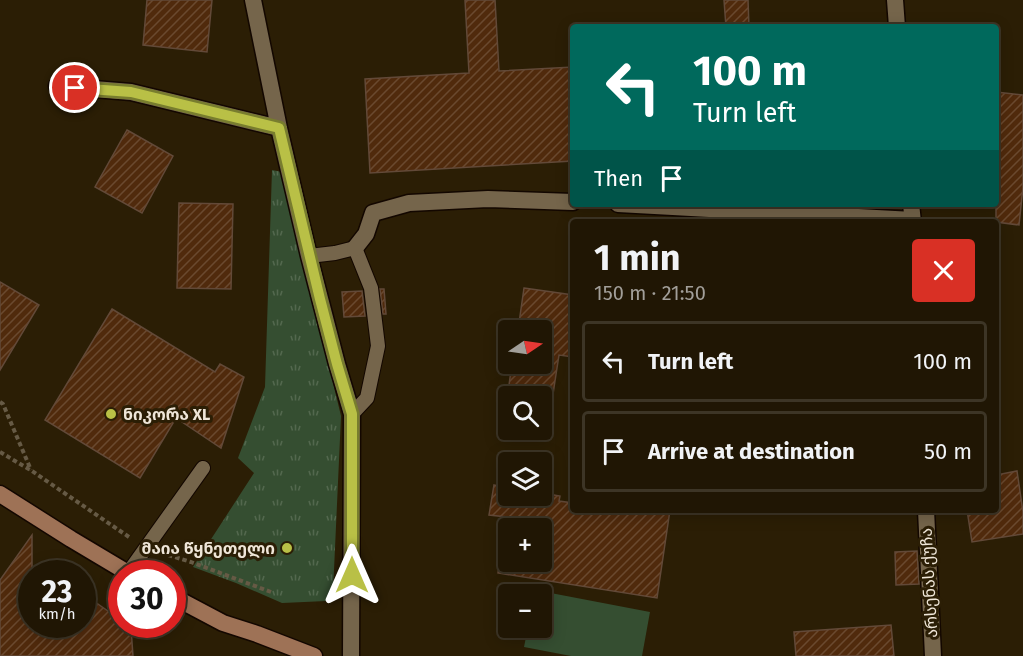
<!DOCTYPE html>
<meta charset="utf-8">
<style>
body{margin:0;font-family:"Fira Sans","Noto Sans Georgian",sans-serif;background:#281f0e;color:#f1f3f6;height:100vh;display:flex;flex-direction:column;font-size:22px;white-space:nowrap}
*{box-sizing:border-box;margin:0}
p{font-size:20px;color:#a29f9a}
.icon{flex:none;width:33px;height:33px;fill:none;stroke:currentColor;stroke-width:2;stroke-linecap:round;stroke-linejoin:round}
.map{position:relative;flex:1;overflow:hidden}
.sheet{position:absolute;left:570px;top:219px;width:429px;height:294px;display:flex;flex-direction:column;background:#201604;border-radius:6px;box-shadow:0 3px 15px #0003,0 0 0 2px #3d3526}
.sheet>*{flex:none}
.guide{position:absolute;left:570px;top:24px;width:429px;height:183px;border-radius:6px;box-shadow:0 3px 15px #0003,0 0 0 2px #3d3526;background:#00695c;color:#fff;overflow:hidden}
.needle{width:39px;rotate:77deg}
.controls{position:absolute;left:498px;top:320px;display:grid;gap:12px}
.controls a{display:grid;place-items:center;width:54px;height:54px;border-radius:6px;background:#201604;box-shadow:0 3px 15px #0003,0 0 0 2px #3d3526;font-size:30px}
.speed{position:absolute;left:18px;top:560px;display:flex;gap:12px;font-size:30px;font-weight:700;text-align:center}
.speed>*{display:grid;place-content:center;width:78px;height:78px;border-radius:50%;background:#201604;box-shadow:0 3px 15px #0003,0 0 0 2px #3d3526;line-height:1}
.speed small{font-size:15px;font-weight:400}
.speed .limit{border:9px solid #d22;background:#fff;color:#111}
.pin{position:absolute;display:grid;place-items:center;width:51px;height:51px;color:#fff;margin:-26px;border:3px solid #fff;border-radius:50%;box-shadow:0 2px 6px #0007}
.me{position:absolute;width:66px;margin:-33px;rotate:0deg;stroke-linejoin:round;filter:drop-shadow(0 0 4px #0008)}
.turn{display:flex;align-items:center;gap:21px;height:126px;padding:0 24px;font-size:27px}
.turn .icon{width:78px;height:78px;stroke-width:2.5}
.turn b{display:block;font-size:42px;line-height:51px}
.then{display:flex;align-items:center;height:57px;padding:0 24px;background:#0003;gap:12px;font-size:22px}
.round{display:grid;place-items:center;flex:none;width:63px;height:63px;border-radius:6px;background:#281f0e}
.headline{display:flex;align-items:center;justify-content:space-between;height:102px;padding:0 24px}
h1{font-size:36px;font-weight:700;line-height:45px}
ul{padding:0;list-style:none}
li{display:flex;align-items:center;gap:18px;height:81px;margin:0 12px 9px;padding:0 12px;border:3px solid #3d3526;border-radius:6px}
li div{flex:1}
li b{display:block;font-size:22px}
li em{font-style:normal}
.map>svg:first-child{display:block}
</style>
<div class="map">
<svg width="1023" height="656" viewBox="0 0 1023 656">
<defs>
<pattern id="park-tufts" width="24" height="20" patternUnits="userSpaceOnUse" patternTransform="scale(1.5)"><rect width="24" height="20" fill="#354e31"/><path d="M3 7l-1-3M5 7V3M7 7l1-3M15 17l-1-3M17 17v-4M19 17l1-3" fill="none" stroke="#53684e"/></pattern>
<pattern id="building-hatch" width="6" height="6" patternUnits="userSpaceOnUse" patternTransform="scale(1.5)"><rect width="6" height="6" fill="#502a0c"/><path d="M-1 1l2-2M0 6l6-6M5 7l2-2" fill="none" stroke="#6a492f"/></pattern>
</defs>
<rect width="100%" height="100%" fill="#2b1e05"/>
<path fill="url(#park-tufts)" d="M272,170L282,172L341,416L333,592L326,601L282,603L236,583L193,567L254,473L238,458L265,387Z"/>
<path fill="#354e31" d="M535,590L650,612L642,656H571L524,647L528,627H542V594H534Z"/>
<path fill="url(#building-hatch)" stroke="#624938" stroke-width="1.5" fill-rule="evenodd" d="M147,0H212L207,52L143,45Z
M465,0H495L499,71L573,67V161L370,173L365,79L469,73Z
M724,0H748L749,27H726Z
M996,92L1023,95V187L1019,225L996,222Z
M127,130L173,156L142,213L95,187Z
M179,203L233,204L231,289L177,288Z
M0,282L39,305L0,370Z
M524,288L573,295V357L559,355L551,407L542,406V396H508V400H507L512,363H542V330H518Z
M380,289H384L386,314H383Z
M362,291L365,316L344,317L342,292Z
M112,309L215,372L220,364L244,377L221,448L176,418L140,478L45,420Z
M1017,471L1023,512V534L972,542L967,510H996V475Z
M494,485L508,488V495H542V493L560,496L559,501L573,503V510H670L657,598L498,573L507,517L489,515ZM508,528H542V561H508Z
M32,535V624H82V620L95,602L122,621V624H126L131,628L133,656H0V580Z
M917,551L919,584L896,585L895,552Z
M891,625L894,656H796L794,632Z"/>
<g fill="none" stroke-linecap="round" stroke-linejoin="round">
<g stroke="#130700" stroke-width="16">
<path id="service" d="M309,256L335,253L355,248L371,288L378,346L367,398L352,414
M128,573L203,468"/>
</g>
<g stroke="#130700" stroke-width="19">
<path id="minor" d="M253,0L279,128L309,256L337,364L352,414L351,656
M895,0L897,27
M57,86L131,92L279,128
M618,204L913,220
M911,204L913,222
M355,248L366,234L373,213L409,203L488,199L573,202
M926,510L933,656"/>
</g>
<g stroke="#130700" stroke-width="19">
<path id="secondary" d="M0,494L71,539L128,573
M172,596L223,623L257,634L314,656"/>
</g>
<path stroke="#665a45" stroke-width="4" stroke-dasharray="4.5 3" stroke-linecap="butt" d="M0,402L3,404L31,470
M0,452L32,471L129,537
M168,555L191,562L271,592"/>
<use href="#service" stroke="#75654b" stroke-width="14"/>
<use href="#minor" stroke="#75654b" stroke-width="16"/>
<use href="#secondary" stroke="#9e7256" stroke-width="16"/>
</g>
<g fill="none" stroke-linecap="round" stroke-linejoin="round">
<g stroke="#787d2e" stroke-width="15">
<path id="route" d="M75,88L131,92L279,128L320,299L337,364L352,414V575"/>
</g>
<use href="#route" stroke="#b9c046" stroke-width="10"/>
</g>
<g fill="#b9c046" stroke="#2b1e05" stroke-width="2">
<circle cx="111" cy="414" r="6"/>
<circle cx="287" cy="548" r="6"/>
</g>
<g text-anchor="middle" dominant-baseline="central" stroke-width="6" stroke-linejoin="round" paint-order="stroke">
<g font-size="16" font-weight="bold" fill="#efe6d8" stroke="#2b1e05" text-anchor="start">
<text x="123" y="414">ნიკორა XL</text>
<text x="275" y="548" text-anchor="end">მაია წყნეთელი</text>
</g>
<g font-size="16" fill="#efe6d8" stroke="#2b1e05">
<text transform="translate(929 583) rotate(-93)">არსენას ქუჩა</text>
</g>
</g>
</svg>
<div class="controls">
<a><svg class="needle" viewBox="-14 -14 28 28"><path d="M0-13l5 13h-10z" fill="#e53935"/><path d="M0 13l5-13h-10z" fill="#a29f9a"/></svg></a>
<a><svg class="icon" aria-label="search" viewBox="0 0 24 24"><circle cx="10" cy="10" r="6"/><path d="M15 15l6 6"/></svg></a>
<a><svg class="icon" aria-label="layers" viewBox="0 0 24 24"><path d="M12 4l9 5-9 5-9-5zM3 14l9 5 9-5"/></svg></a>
<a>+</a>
<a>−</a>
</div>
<div class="speed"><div>23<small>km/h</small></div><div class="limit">30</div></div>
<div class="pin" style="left:75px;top:88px;background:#d93025"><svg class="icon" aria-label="arrive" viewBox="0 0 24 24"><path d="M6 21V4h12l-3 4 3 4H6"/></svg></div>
<svg class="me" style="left:352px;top:575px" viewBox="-20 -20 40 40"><path d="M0-17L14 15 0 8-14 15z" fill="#b9c046" stroke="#fff" stroke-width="4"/></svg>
<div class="guide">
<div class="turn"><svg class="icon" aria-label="left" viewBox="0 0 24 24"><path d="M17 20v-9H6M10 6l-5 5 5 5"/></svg><div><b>100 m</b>Turn left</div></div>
<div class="then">Then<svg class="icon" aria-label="arrive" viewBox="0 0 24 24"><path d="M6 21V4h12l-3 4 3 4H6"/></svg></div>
</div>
<section class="sheet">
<div class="headline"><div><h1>1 min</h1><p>150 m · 21:50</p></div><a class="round" style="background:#d93025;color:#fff"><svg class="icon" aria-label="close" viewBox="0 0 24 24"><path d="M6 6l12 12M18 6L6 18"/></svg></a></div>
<ul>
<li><svg class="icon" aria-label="left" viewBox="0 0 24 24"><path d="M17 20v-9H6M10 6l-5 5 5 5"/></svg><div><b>Turn left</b></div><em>100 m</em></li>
<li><svg class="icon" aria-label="arrive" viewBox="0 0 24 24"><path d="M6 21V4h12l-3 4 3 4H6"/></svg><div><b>Arrive at destination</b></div><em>50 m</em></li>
</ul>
</section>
</div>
